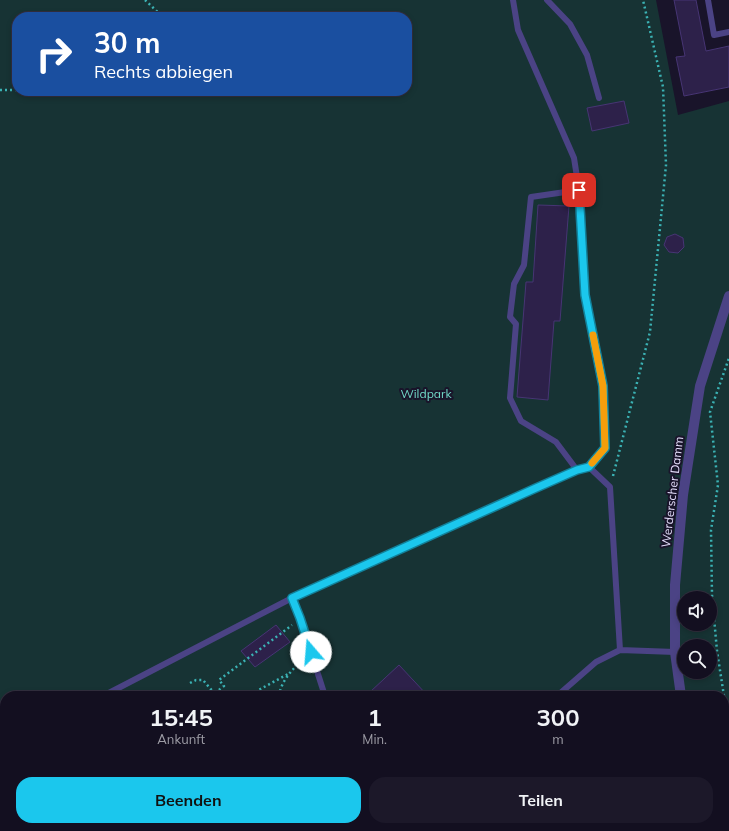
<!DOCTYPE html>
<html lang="de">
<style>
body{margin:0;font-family:Mulish,sans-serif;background:#1c1829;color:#f1f3f6;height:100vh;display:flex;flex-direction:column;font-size:15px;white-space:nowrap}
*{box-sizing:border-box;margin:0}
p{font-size:13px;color:#9d9ca5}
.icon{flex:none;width:22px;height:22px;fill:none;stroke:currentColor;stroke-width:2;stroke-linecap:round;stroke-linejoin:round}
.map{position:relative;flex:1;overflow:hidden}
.panel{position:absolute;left:0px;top:691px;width:729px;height:140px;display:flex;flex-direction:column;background:#130f20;border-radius:16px 16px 0 0;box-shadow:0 2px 6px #0003,0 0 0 1px #322f3e}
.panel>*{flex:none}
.guide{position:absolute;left:12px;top:12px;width:400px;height:84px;border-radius:16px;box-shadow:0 2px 6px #0003,0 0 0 1px #322f3e;background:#1a4fa0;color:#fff;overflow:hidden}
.tools{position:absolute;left:677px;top:591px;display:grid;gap:8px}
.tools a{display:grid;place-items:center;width:40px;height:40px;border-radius:50%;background:#130f20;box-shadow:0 2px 6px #0003,0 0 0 1px #322f3e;font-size:20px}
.pin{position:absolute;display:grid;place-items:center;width:34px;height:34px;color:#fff;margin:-17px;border-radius:8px;box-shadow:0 2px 6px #0006}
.me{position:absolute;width:44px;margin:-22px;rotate:342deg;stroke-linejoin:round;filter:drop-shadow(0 0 3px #0008)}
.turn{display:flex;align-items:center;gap:14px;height:84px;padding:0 16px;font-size:18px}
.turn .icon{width:52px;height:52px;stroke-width:2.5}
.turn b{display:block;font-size:28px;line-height:34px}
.eta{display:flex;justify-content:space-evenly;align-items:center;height:68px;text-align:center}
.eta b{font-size:24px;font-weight:700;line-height:28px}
.primary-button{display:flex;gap:8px;margin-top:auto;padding:8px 16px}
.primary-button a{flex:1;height:46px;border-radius:16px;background:#1bc7ed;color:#111;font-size:16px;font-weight:700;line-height:46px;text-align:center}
.primary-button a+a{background:#1c1829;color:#f1f3f6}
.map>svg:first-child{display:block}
</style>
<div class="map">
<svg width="729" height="831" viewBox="0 0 729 831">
<rect width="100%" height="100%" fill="#19142a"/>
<path fill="#173334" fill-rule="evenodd" d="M0,0H656L678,115L729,101V831H0ZM17,17H407V91H17ZM684,598H710V624H684ZM684,646H710V672H684ZM5,696H724V826H5Z"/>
<path fill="#2d214a" stroke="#473574" d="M674,0H696L706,51L729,46V87L684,96L676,57L685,56Z
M624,101L629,123L592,131L587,108Z
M538,205L569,206L560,321H554L548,400L517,397L526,282H533Z
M675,234L683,238L684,247L678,253L669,252L664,245L667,237Z
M276,625L290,642L255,667L241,651Z
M399,665L428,696H374L370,692Z"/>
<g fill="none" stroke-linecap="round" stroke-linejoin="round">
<path stroke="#3bb2b4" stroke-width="2.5" stroke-dasharray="2 3" stroke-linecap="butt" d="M145,0L163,17
M0,90H17
M613,476L650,332L666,165L663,87L643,0
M190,683L196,680H203L214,693
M255,692L288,674
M211,696L224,686L219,680L292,625
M279,696C281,681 292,670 302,660
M724,696L717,651L712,595L711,530L718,485L710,412L729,358
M724,699L729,720"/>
<path stroke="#4b4385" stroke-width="6" d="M547,0L570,24L587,55L599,98
M708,0L714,35L729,32
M577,470L556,442L521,421L510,398L516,324L510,317L514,284L524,265L531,197L579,190
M292,598L300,618L325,696
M620,650L675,652
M103,696L292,598L536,488L577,470L589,467L605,448L603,386L585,295L579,190L574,158L518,30L513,0
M557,696L596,662L620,650L610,487L589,467
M0,740H5"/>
<path stroke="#4b4385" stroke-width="10" d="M681,696L675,652V585L683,495L700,386L729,296
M724,821L728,831"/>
</g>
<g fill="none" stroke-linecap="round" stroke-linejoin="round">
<g stroke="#12819a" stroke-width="10">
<path id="route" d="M311,652L300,618L292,598L536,488L577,470L589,467L605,448L603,386L585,295L579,190"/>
</g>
<use href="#route" stroke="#1bc7ed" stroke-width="7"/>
<path stroke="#f59e0b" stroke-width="7" d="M592,463L605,448L603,386L593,335"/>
</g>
<g text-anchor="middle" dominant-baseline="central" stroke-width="4" stroke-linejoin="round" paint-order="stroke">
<g font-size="12" fill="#70d8c7" stroke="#19142a">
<text x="426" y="393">Wildpark</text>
</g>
<g font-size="12" fill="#e5dffc" stroke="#19142a">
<text transform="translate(672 492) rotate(-83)">Werderscher Damm</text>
</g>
</g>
</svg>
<div class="tools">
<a><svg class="icon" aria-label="sound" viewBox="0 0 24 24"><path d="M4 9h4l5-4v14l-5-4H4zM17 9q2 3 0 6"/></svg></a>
<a><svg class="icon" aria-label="search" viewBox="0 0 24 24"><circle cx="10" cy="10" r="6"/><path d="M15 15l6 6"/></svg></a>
</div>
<div class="pin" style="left:579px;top:190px;background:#d93025"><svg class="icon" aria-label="arrive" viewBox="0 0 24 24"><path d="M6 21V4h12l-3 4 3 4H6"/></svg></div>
<svg class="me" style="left:311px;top:652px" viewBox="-20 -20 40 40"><circle r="19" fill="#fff"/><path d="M0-13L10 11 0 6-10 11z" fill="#1bc7ed"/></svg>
<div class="guide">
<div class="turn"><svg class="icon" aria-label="right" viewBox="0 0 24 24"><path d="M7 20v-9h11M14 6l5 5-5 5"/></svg><div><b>30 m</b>Rechts abbiegen</div></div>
</div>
<section class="panel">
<div class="eta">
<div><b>15:45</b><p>Ankunft</p></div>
<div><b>1</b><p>Min.</p></div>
<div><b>300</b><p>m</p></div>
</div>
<div class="primary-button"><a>Beenden</a><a>Teilen</a></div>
</section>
</div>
